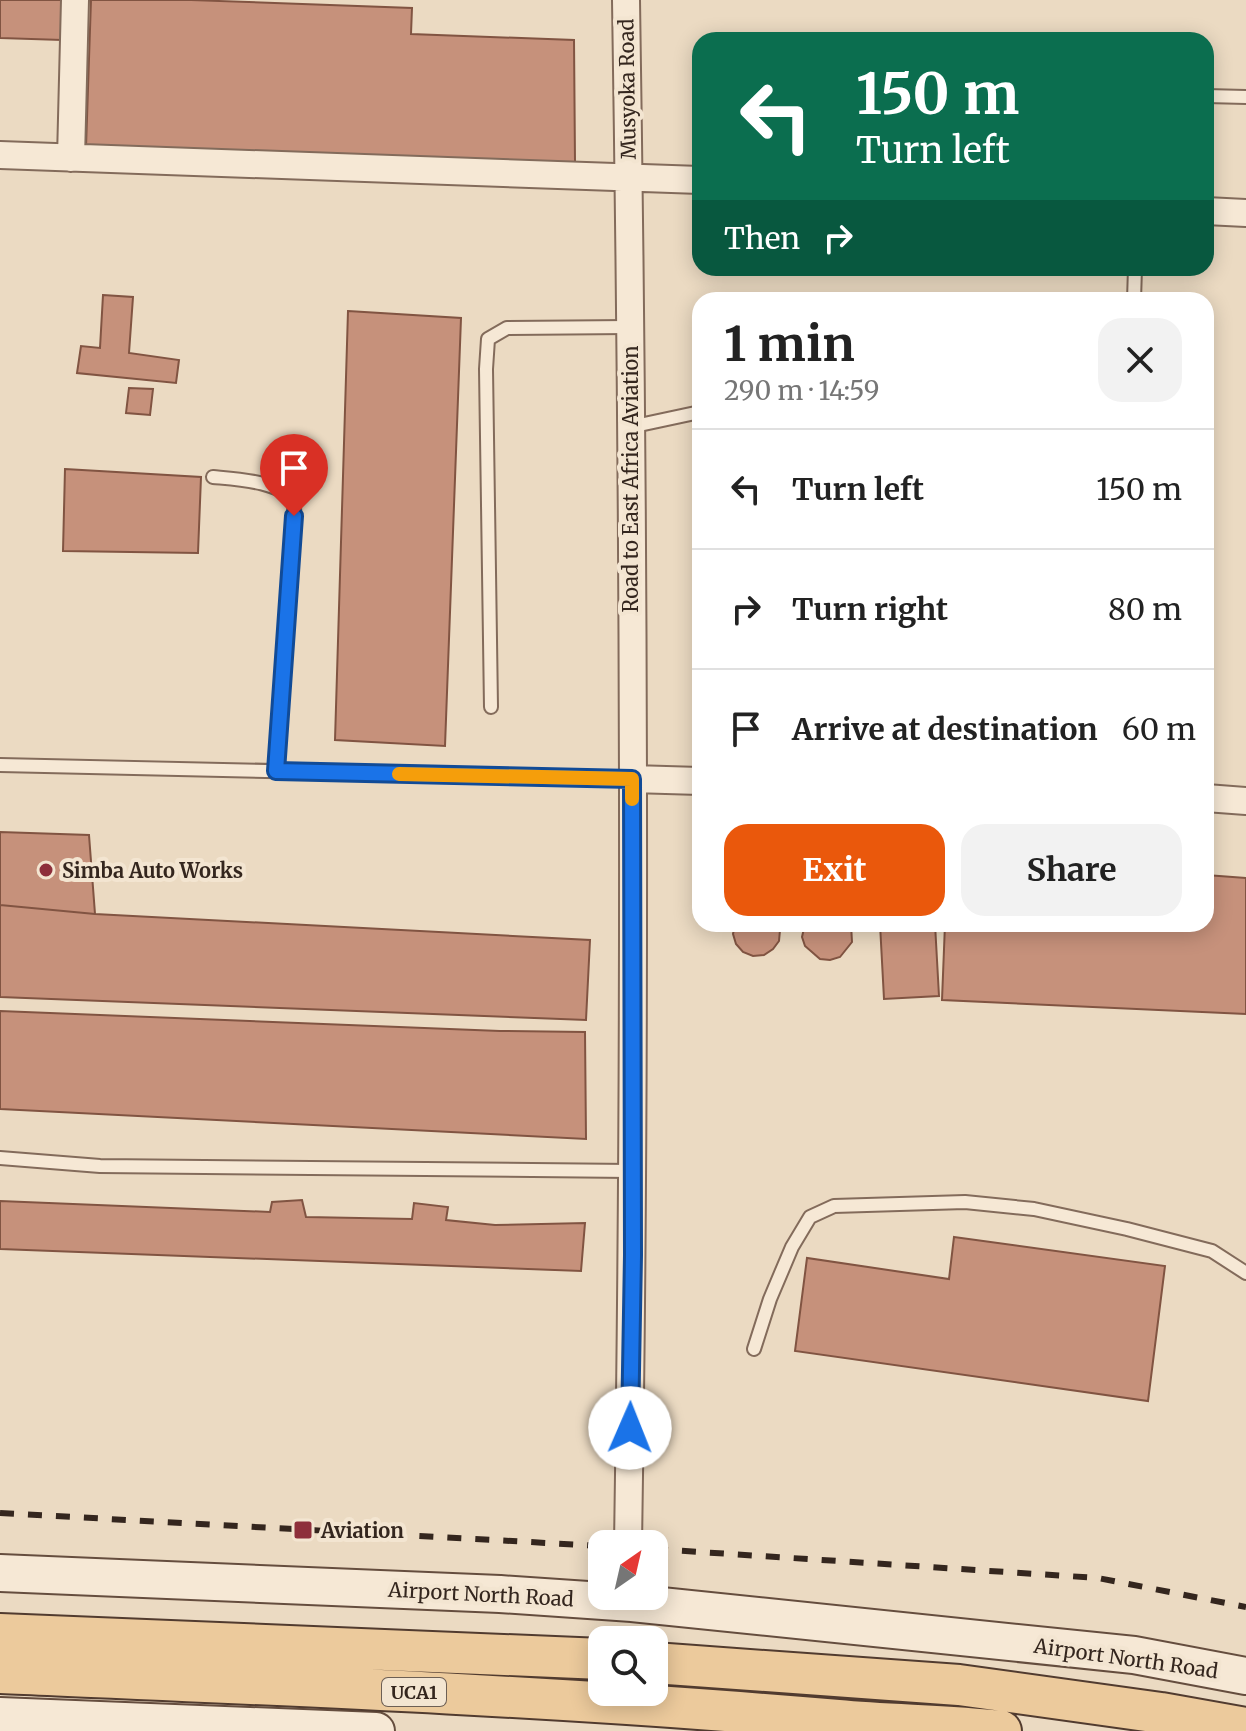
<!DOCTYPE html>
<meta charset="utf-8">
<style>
body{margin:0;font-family:Merriweather,serif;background:#f2f2f2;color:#222;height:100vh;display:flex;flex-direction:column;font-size:30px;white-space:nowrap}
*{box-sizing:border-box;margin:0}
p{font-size:26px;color:#767676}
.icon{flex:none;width:44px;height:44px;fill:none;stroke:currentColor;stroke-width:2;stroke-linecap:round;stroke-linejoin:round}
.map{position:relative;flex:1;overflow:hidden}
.drawer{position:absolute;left:692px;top:292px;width:522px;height:640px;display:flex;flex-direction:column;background:#fff;border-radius:24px;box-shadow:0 4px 20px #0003}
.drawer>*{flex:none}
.banner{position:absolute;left:692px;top:32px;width:522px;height:244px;border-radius:24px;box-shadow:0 4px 20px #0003;background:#0b6e4f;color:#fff;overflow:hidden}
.needle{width:52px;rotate:34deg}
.fabs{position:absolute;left:588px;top:1530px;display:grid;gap:16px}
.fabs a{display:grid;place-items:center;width:80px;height:80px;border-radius:16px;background:#fff;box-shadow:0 4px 20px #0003;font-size:40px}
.pin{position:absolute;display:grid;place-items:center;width:68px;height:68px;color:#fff;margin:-82px -34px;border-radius:50% 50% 50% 0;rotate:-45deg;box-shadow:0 0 8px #0007}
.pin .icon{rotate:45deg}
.me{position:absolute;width:88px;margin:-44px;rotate:1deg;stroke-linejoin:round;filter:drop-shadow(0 0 6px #0008)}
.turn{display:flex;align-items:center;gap:28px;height:168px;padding:0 32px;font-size:36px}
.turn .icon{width:104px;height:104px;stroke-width:2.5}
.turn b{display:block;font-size:56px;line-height:68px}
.then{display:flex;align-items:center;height:76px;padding:0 32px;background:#0003;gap:16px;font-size:30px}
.round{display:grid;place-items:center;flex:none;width:84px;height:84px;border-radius:24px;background:#f2f2f2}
.head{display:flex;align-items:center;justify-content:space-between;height:136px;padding:0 32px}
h1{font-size:48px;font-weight:700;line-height:60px}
.primary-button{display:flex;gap:16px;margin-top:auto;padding:16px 32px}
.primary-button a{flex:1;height:92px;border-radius:24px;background:#ea580c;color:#fff;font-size:32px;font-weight:700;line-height:92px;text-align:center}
.primary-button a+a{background:#f2f2f2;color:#222}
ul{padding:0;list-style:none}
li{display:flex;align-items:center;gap:24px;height:120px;padding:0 32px;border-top:2px solid #e0e0e0}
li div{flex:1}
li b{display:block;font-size:30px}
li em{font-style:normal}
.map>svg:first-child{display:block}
</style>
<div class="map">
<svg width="1246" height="1731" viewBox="0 0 1246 1731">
<rect width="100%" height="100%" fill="#ebdac2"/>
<path fill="#c6917b" stroke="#815442" stroke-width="2" d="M0,0H64L62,40L0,38Z
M91,0H191L412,8L411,34L574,40L575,163L86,147Z
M103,295L133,297L129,353L179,360L176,383L77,373L81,346L100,348Z
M348,311L461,318L445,746L335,740Z
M129,388L153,389L150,415L126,413Z
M65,469L201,477L198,553L63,551Z
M0,832L89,835L95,914L0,905Z
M1206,875L1246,878V1014L942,1000L945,924H1206Z
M0,905L95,914L590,940L586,1020L0,997Z
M735,924H778L780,930L779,941L773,949L764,955L753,956L743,952L736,944L733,934Z
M805,924H851L852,942L840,957L830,960L820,959L805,946L802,937Z
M880,924H935L939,996L884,999Z
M0,1011L500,1031L585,1032L586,1139L0,1109Z
M302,1200L306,1217L412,1219L414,1203L448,1207L446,1220L495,1225L585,1223L581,1271L0,1249V1201L270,1212L272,1202Z
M954,1237L1165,1266L1148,1401L795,1351L807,1258L949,1279Z"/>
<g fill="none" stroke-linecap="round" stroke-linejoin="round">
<g stroke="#836b5b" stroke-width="16">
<path id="service" d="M1206,96L1246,97
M1134,300L1135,268
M630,427L700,412
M213,477C233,479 283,481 293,502C295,506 294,511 294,516L276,771
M491,707L486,369L488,339L507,328L629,327
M0,765L632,779
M0,1158L100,1166L631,1171
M754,1349L770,1299L792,1247L810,1217L834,1206L965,1202L1034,1209L1127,1229L1212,1251L1246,1273"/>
</g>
<g stroke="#836b5b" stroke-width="30">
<path id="minor" d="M626,0C634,514 636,1030 628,1544
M0,155L700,180
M71,158L75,0
M1206,211L1246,213
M632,779L700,781
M1206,798L1246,801"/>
</g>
<g stroke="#654d3e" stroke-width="40">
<path id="secondary" d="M0,1573L500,1594L632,1603L1134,1655L1246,1676
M0,1716L376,1731"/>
</g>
<g stroke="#513b2f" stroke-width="44">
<path id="primary" d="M0,1634L602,1659
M654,1663L959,1685L1161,1713L1246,1728
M0,1673C280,1685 559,1696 838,1720C892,1725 947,1725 1001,1731"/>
</g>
<use href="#service" stroke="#f6e8d5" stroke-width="12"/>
<use href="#minor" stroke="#f6e8d5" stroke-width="26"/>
<use href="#secondary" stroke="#f6e8d5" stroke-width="36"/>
<use href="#primary" stroke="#ecca9c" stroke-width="40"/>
<path stroke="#34261e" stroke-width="6" stroke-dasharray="14 14" stroke-linecap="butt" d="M0,1513L602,1546
M654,1549L1098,1578L1246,1607"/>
</g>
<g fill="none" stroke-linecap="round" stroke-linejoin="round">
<g stroke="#114b97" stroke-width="20">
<path id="route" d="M294,516L276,771L632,779L633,1255L630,1428"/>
</g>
<use href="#route" stroke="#1a73e8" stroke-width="14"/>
<path stroke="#f59e0b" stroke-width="14" d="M399,774L632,779V799"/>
</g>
<g fill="#8e2f3b" stroke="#f3e5d1" stroke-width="3">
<circle cx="46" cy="870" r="8"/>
<rect x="293" y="1520" width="20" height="20" rx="4"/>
</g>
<g text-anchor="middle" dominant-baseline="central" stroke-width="8" stroke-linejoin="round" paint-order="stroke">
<rect fill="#f3e5d1" stroke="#6d5f54" stroke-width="2" x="382" y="1678" width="64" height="28" rx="6"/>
<g font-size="18" font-weight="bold" fill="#34261e">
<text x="414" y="1692">UCA1</text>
</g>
<g font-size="20" fill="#34261e" stroke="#f3e5d1">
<text transform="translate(627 89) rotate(-91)">Musyoka Road</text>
<text transform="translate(630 479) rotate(-90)">Road to East Africa Aviation</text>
<text transform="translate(481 1594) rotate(3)">Airport North Road</text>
<text transform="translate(1126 1658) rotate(8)">Airport North Road</text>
</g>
<g font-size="20" font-weight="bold" fill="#34261e" stroke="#f3e5d1" text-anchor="start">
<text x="62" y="870">Simba Auto Works</text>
<text x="321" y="1530">Aviation</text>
</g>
</g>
</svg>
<div class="fabs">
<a><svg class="needle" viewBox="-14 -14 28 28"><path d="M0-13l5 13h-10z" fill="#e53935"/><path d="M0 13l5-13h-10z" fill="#767676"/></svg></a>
<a><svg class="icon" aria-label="search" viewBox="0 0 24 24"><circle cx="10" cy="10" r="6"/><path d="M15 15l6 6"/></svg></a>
</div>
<div class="pin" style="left:294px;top:516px;background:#d93025"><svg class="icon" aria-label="arrive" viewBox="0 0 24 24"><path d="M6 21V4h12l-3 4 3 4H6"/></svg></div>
<svg class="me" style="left:630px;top:1428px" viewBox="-20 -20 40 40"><circle r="19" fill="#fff"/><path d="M0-13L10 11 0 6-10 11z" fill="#1a73e8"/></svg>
<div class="banner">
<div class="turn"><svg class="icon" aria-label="left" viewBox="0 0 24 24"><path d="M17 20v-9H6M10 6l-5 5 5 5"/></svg><div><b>150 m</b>Turn left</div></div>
<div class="then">Then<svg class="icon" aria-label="right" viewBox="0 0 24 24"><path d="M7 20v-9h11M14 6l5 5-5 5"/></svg></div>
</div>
<section class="drawer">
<div class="head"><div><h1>1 min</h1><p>290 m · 14:59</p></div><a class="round"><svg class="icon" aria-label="close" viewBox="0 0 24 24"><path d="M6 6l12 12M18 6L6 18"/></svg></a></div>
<ul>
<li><svg class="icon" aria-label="left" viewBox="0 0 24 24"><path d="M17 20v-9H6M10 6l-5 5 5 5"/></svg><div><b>Turn left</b></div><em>150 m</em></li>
<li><svg class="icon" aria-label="right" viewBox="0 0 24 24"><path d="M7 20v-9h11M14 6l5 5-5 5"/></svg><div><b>Turn right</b></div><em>80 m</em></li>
<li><svg class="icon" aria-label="arrive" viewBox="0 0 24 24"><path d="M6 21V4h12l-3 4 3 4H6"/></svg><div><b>Arrive at destination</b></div><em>60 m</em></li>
</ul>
<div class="primary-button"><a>Exit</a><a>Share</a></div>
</section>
</div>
